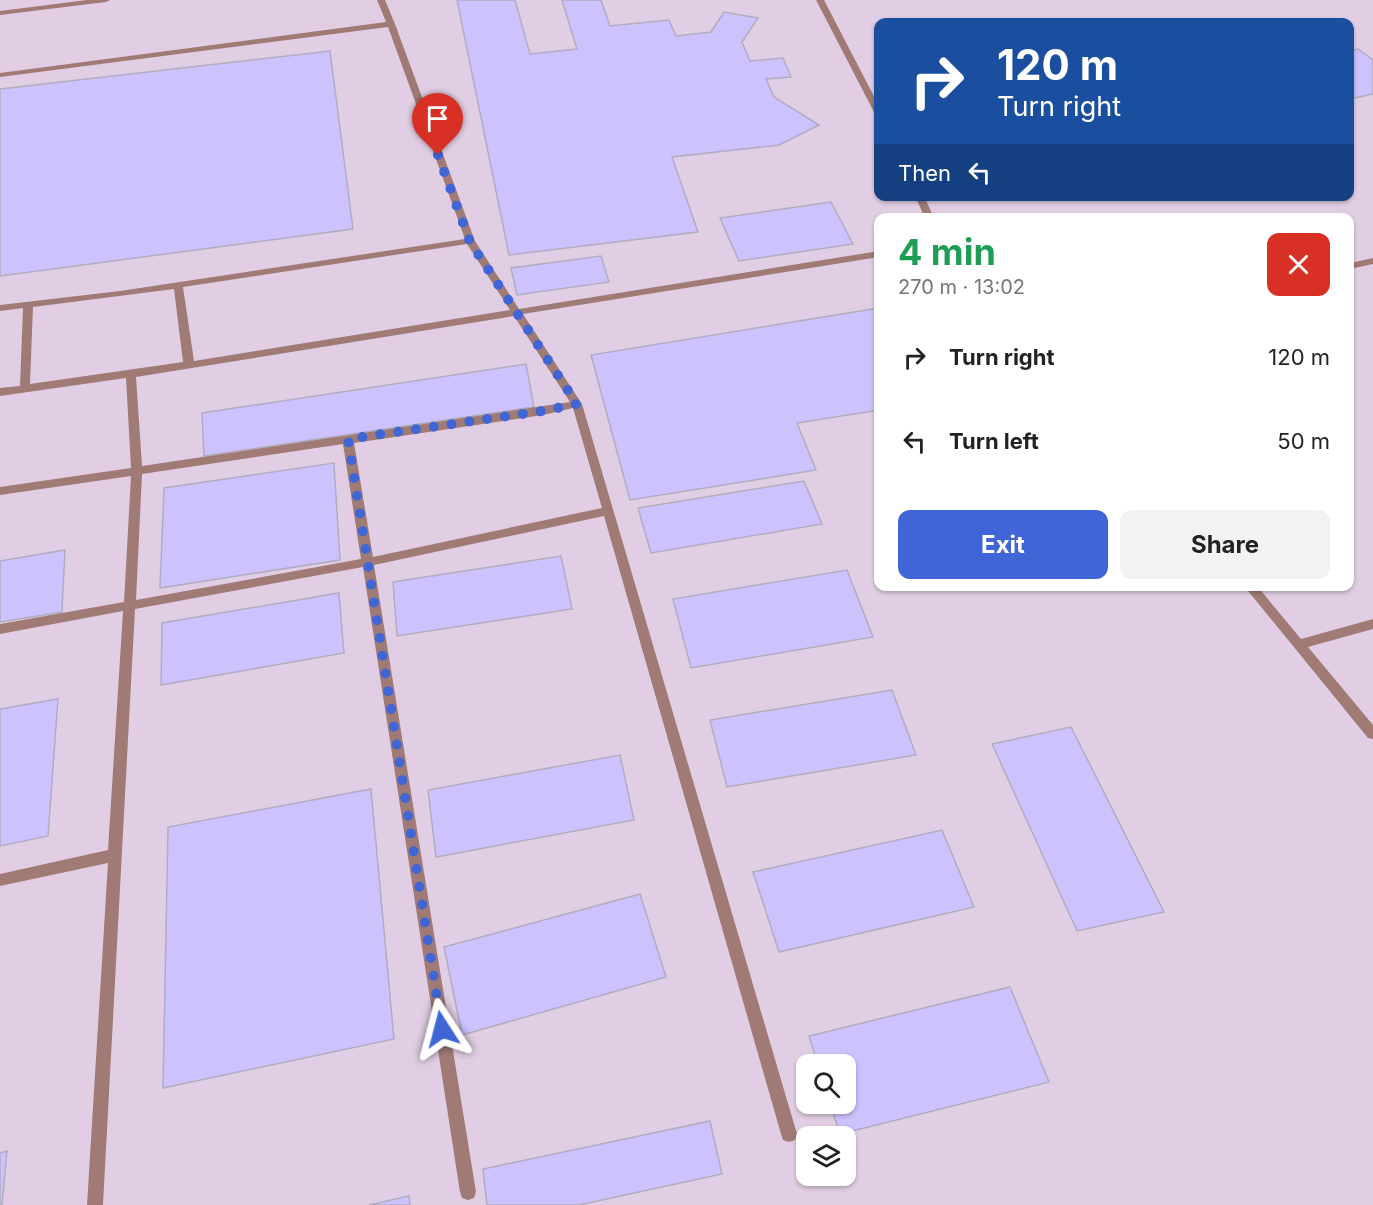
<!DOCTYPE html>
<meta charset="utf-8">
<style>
body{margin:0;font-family:Inter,sans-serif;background:#f2f2f2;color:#222;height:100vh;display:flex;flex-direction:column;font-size:22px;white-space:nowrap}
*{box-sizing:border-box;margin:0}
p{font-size:20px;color:#767676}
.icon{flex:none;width:33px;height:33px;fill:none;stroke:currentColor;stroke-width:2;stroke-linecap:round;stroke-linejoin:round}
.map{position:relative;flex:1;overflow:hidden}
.side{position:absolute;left:874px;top:213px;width:480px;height:378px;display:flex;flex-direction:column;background:#fff;border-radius:12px;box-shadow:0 2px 4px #0004}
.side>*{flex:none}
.top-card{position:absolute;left:874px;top:18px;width:480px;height:183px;border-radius:12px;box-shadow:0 2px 4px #0004;background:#1a4fa0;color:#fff;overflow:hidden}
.buttons{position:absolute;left:796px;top:1054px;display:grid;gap:12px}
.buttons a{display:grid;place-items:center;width:60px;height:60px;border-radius:12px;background:#fff;box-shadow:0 2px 4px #0004;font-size:30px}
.pin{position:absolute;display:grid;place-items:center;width:51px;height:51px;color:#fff;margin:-62px -26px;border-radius:50% 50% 50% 0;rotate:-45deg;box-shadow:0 0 6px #0007}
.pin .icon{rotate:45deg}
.me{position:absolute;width:66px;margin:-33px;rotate:351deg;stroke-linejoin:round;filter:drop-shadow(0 0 4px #0008)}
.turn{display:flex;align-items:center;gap:21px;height:126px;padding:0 24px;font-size:27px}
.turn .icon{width:78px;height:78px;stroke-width:2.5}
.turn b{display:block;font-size:42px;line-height:51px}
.then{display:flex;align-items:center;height:57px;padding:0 24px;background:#0003;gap:12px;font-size:22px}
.round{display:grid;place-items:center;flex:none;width:63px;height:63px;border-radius:12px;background:#f2f2f2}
.head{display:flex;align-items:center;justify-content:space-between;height:102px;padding:0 24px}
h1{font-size:36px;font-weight:700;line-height:45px;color:#1e9e55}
.button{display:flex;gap:12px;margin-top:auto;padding:12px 24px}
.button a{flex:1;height:69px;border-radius:12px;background:#4065d7;color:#fff;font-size:24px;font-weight:700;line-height:69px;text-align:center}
.button a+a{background:#f2f2f2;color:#222}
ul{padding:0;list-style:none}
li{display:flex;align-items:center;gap:18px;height:84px;padding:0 24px}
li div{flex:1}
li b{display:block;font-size:22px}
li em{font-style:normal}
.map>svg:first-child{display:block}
</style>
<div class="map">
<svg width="1373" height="1205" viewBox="0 0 1373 1205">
<rect width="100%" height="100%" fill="#e8daea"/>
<path fill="#e2cee4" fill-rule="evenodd" d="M0,0H1373V1205H0ZM879,22H1350V196H879ZM879,218H1350V586H879ZM807,1065H846V1104H807ZM807,1137H846V1176H807Z"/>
<path fill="#cdc1fe" stroke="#b0adbf" stroke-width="1.5" d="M457,0H515L530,54L577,49L562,0H601L610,26L669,20L676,36L711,32L724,12L758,18L742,42L750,61L783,58L791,77L766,79L774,97L819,125L779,145L672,157L698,232L509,255Z
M1358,49L1373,60V94L1350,99V51Z
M330,51L353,229L0,276V89Z
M831,202L853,244L739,261L720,218Z
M601,256L609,282L517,295L511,268Z
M879,308V410L797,423L816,470L630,500L591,355Z
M526,364L534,407L204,456L202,413Z
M334,463L340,560L160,588L164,488Z
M804,481L822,524L651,553L638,508Z
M65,550L62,612L0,622V561Z
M561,556L572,609L397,636L393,582Z
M847,570L873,637L691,668L673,599Z
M339,593L344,653L161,685L162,623Z
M892,690L916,755L727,787L710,720Z
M58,699L48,836L0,846V709Z
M1071,727L1164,912L1077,931L992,744Z
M620,755L634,820L436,857L428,790Z
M371,789L394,1039L163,1088L168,827Z
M942,830L974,907L779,952L753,872Z
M640,894L666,977L462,1035L444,947Z
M1010,987L1049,1082L840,1134L830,1104H846V1065H818L809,1036Z
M710,1121L722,1174L579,1205H487L483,1169Z
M7,1151L2,1205H0V1153Z
M409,1196L410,1205H369Z"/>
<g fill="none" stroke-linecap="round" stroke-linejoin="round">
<path fill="#a07b75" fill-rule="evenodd" d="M87,0H110L106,2L0,15V11Z
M377,0H385L395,24L475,241L519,309L879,251V257L523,314L582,404L797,1134L795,1140L789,1142L783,1140L781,1134L604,516L374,565L476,1192L474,1198L468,1200L462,1198L460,1192L363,567L135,609L103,1205H87L108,863L0,886V874L108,850L123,611L0,634V624L124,602L131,476L0,495V487L131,468L126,378L0,396V388L20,386L23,308L0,311V305L120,291L465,239L388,27L0,77V73L386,22ZM467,244L510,310L194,361L183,287ZM174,289L183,362L30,384L33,307ZM514,316L570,402L142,466L136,377ZM573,408L602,508L373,557L354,443L543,415ZM343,444L361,559L136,600L142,474Z
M816,0H824L879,106V117L875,114Z
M915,196H924L934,218H925Z
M1373,258V264L1350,269V263Z
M1244,586H1257L1301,639L1373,619V629L1308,647L1373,725V739L1368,738Z"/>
</g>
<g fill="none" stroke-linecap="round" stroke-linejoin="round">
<path stroke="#4065d7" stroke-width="10" stroke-dasharray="0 18" d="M438,155L470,242L577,404L543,411L348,439L442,1029"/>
</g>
</svg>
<div class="buttons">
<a><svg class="icon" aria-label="search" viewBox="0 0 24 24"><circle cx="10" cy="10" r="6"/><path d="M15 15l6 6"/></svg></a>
<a><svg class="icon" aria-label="layers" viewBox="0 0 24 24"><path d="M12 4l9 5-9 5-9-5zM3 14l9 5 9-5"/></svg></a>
</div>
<div class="pin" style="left:438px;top:155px;background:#d93025"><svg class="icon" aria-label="arrive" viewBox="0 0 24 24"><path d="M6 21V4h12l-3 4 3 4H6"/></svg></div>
<svg class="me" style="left:442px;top:1029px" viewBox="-20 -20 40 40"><path d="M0-17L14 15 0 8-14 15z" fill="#4065d7" stroke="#fff" stroke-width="4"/></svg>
<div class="top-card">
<div class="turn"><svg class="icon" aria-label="right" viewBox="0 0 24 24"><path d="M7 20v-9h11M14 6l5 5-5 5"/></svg><div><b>120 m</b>Turn right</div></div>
<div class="then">Then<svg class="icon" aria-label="left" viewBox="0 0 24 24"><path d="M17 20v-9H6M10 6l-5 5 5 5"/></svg></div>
</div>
<section class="side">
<div class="head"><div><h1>4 min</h1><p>270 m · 13:02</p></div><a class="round" style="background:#d93025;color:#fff"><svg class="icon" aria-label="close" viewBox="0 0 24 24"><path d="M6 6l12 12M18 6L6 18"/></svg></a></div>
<ul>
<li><svg class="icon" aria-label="right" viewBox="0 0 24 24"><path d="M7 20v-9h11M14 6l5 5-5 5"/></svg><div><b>Turn right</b></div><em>120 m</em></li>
<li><svg class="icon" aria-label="left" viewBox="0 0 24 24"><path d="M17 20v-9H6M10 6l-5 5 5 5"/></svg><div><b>Turn left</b></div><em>50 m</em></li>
</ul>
<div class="button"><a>Exit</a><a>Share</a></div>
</section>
</div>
